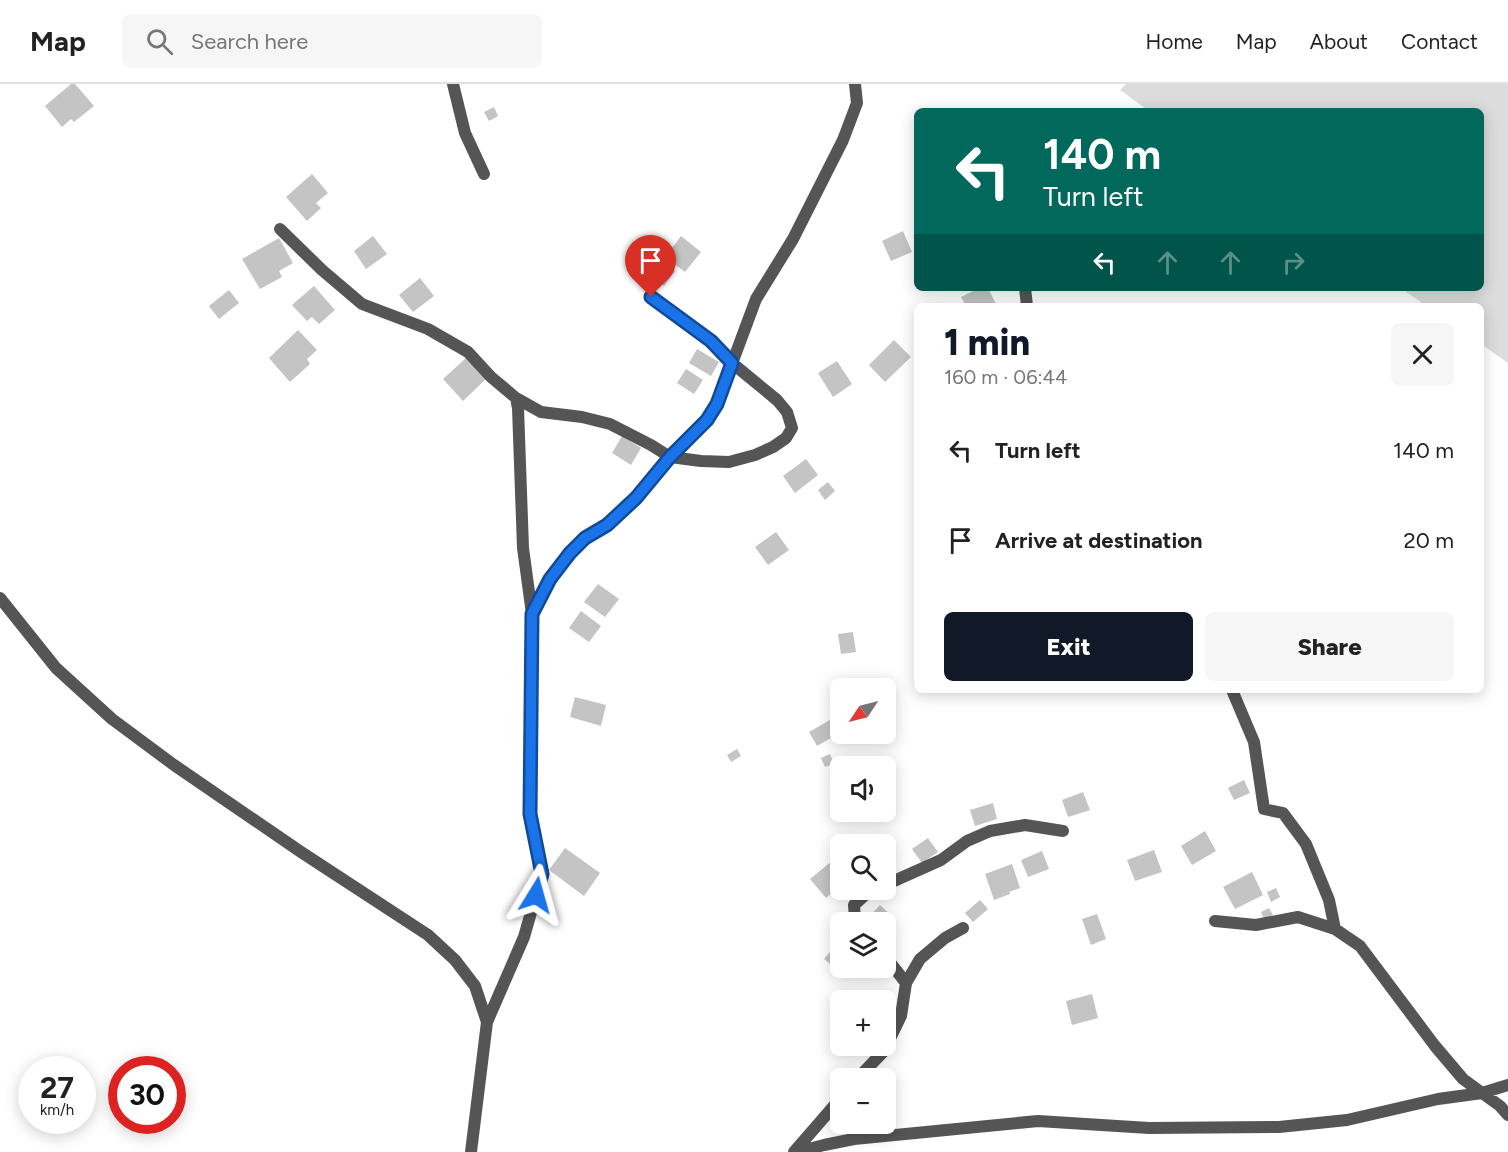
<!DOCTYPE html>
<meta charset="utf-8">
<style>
body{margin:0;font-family:Figtree,sans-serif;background:#f6f6f6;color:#222;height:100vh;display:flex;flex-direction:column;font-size:22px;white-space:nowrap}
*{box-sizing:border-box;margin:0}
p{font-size:20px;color:#767676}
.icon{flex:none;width:33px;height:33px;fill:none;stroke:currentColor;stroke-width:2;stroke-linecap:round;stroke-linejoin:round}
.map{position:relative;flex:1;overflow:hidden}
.side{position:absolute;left:914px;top:219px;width:570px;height:390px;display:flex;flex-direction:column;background:#fff;border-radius:9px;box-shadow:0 3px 15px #0003}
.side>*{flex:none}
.top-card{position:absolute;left:914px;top:24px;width:570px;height:183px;border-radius:9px;box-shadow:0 3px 15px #0003;background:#00695c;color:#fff;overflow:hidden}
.needle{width:39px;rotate:235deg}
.tools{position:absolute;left:830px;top:594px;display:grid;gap:12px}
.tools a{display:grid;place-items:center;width:66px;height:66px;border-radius:9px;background:#fff;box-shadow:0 3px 15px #0003;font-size:30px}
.speed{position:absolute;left:18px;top:972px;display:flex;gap:12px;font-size:30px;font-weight:700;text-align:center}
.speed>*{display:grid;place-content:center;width:78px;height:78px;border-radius:50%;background:#fff;box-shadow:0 3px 15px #0003;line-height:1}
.speed small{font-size:15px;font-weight:400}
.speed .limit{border:9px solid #d22;background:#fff;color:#111}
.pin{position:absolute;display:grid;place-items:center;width:51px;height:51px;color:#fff;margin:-62px -26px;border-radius:50% 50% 50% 0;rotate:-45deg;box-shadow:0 0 6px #0007}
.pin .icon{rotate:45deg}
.me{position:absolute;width:66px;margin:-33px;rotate:8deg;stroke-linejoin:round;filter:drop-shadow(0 0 4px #0008)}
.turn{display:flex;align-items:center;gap:21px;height:126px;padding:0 30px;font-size:27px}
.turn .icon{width:78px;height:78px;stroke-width:2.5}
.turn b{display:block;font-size:42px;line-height:51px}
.lanes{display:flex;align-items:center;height:57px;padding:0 30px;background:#0003;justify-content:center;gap:30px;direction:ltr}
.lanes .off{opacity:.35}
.round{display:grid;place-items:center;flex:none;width:63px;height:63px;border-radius:9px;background:#f6f6f6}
.head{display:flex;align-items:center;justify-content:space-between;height:102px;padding:0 30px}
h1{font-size:36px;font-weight:800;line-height:45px;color:#111827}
.primary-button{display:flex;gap:12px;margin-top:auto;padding:12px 30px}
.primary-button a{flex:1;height:69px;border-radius:9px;background:#111827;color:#fff;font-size:24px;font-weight:800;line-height:69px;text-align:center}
.primary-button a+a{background:#f6f6f6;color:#222}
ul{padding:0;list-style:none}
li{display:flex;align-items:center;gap:18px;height:90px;padding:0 30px}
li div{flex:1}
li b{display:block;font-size:22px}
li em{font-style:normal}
header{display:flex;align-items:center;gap:36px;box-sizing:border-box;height:84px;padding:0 30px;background:#fff;border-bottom:2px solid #e0e0e0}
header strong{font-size:28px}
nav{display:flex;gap:33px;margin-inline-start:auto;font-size:21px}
.search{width:420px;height:54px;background:#f6f6f6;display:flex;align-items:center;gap:15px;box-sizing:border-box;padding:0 21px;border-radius:9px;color:#767676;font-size:22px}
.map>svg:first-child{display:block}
</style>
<header>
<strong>Map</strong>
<div class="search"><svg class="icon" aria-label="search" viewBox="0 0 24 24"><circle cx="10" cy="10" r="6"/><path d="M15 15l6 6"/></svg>Search here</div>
<nav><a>Home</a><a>Map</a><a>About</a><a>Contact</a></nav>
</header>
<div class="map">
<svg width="1508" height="1068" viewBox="0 0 1508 1068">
<rect width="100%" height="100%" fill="#fff"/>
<path fill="#dcdcdc" d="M1126,0H1508V279L1481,260L1480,222H1426L1401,204H1480V27H1149L1120,6Z"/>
<path fill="#c4c4c4" d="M71,0H75L94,22L74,38L71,35L62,43L45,22Z
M494,23L498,32L489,37L484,28Z
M312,90L328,109L316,119L321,124L307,137L286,113Z
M903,147L912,168L891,177L882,157Z
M373,152L387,170L366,185L354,167Z
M681,152L701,168L685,188L665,173Z
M279,154L293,179L279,187L282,193L260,205L242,175Z
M661,177L675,187L664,202L651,192Z
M420,194L434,212L413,228L399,211Z
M314,202L335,226L319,240L312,233L307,237L292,221Z
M979,204H988L996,220L992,222H966L961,213Z
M229,206L239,219L219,235L209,222Z
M298,246L317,266L307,275L310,280L290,298L269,274Z
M894,256L911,273L885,298L869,281Z
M697,265L719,278L711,292L689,279Z
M466,274L486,295L463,317L443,295Z
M837,277L852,300L833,313L818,289Z
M686,285L703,296L694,310L677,299Z
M622,352L641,364L631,381L612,369Z
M806,375L818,391L795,409L783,392Z
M828,398L835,407L825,416L818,406Z
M776,448L789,466L768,481L755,463Z
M598,500L619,515L605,533L584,518Z
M581,527L601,542L589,558L569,544Z
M853,548L856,568L841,570L838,550Z
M575,613L606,621L601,642L570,633Z
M830,636L838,650L817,662L809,648Z
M737,665L741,672L731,678L727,671Z
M830,670L834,680L825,683L821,674Z
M1244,696L1250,709L1234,716L1228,704Z
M1083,708L1090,726L1068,733L1062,716Z
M993,719L997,735L975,742L970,726Z
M1205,747L1216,767L1192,781L1181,762Z
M928,754L938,768L922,779L912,765Z
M565,764L600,789L584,812L549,786Z
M1154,766L1162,788L1135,797L1127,776Z
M1042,767L1049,785L1028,793L1021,776Z
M833,776L840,785V806H849L842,811L836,805L826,814L810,795Z
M1012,780L1020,804L1009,808L1010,810L994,816L985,790Z
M1252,788L1263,811L1235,825L1223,803Z
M1276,804L1280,813L1271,818L1267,808Z
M980,816L988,825L973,838L965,829Z
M880,821L891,831L884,838H864Z
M1269,824L1273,831L1264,835L1261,828Z
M1097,830L1106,855L1091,861L1082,835Z
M840,856V884H850L844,891L824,875Z
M1092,910L1098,934L1072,941L1066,917Z"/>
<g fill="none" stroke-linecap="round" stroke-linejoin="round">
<path stroke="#555" stroke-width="12" d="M453,0L465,49L484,90
M280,145L322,186L362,220L428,245L468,268L491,293L516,314L518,324L523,464L532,530L530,730L542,790L524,853L487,938
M1025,204L1027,222
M516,314L541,328L582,333L610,340L651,361L670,373L701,377L729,378L755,371L773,363L786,354L792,344L787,328L777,316L732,279L711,257L651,213
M0,514L56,584L112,635L174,681L301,768L428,851L455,876L475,902L487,938L471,1068
M532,530L550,495L570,469L585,454L607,441L636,414L670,373L707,336L717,320L756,215L793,155L843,56L857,19L855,0
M1232,606L1254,658L1264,725L1283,729L1306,760L1329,816L1335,845L1360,862L1435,962L1463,995L1500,1022L1508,1031
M885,801L941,776L967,757L990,747L1025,741L1063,747
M1215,837L1256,841L1298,833L1335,845
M857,838L855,835L854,821L866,810L876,806
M885,872L906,899
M858,994L884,967L901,932L906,899L920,875L945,854L963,844
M794,1068L840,1015
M797,1068L824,1061L854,1055L1038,1037L1149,1044L1279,1043L1347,1036L1438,1015L1482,1009L1508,1001"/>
</g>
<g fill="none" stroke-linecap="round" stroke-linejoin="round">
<g stroke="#114b97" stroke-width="15">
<path id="route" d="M536,811L542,790L530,730L532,530L550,495L570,469L585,454L607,441L636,414L670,373L707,336L717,320L732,279L711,257L651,213"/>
</g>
<use href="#route" stroke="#1a73e8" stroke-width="10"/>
</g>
</svg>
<div class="tools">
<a><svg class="needle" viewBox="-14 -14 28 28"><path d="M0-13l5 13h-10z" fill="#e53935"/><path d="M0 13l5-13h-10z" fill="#767676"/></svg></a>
<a><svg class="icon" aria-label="sound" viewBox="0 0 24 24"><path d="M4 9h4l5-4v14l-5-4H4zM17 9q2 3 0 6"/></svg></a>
<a><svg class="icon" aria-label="search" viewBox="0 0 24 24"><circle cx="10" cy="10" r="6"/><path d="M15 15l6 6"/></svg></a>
<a><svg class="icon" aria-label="layers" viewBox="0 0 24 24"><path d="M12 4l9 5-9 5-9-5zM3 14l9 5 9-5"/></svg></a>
<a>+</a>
<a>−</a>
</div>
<div class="speed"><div>27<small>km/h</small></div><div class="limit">30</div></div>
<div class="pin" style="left:651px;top:213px;background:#d93025"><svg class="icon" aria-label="arrive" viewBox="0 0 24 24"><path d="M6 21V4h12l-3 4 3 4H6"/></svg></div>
<svg class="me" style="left:536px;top:811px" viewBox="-20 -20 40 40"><path d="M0-17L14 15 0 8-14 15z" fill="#1a73e8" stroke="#fff" stroke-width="4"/></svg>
<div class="top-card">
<div class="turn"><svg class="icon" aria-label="left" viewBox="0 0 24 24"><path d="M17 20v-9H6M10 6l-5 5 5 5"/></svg><div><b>140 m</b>Turn left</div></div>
<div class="lanes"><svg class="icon" aria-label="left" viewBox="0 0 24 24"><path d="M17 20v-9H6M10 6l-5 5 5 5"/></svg><svg class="icon off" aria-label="ahead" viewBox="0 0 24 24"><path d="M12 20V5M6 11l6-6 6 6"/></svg><svg class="icon off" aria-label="ahead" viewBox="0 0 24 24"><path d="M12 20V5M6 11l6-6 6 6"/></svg><svg class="icon off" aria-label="right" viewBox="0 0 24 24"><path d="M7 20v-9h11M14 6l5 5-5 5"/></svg></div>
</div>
<section class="side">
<div class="head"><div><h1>1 min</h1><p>160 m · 06:44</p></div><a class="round"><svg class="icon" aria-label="close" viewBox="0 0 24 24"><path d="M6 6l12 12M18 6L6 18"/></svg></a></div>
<ul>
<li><svg class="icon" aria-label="left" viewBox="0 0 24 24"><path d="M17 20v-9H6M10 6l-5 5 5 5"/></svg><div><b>Turn left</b></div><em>140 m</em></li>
<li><svg class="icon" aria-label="arrive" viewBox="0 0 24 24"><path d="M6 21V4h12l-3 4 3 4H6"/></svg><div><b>Arrive at destination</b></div><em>20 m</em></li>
</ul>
<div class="primary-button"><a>Exit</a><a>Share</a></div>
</section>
</div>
